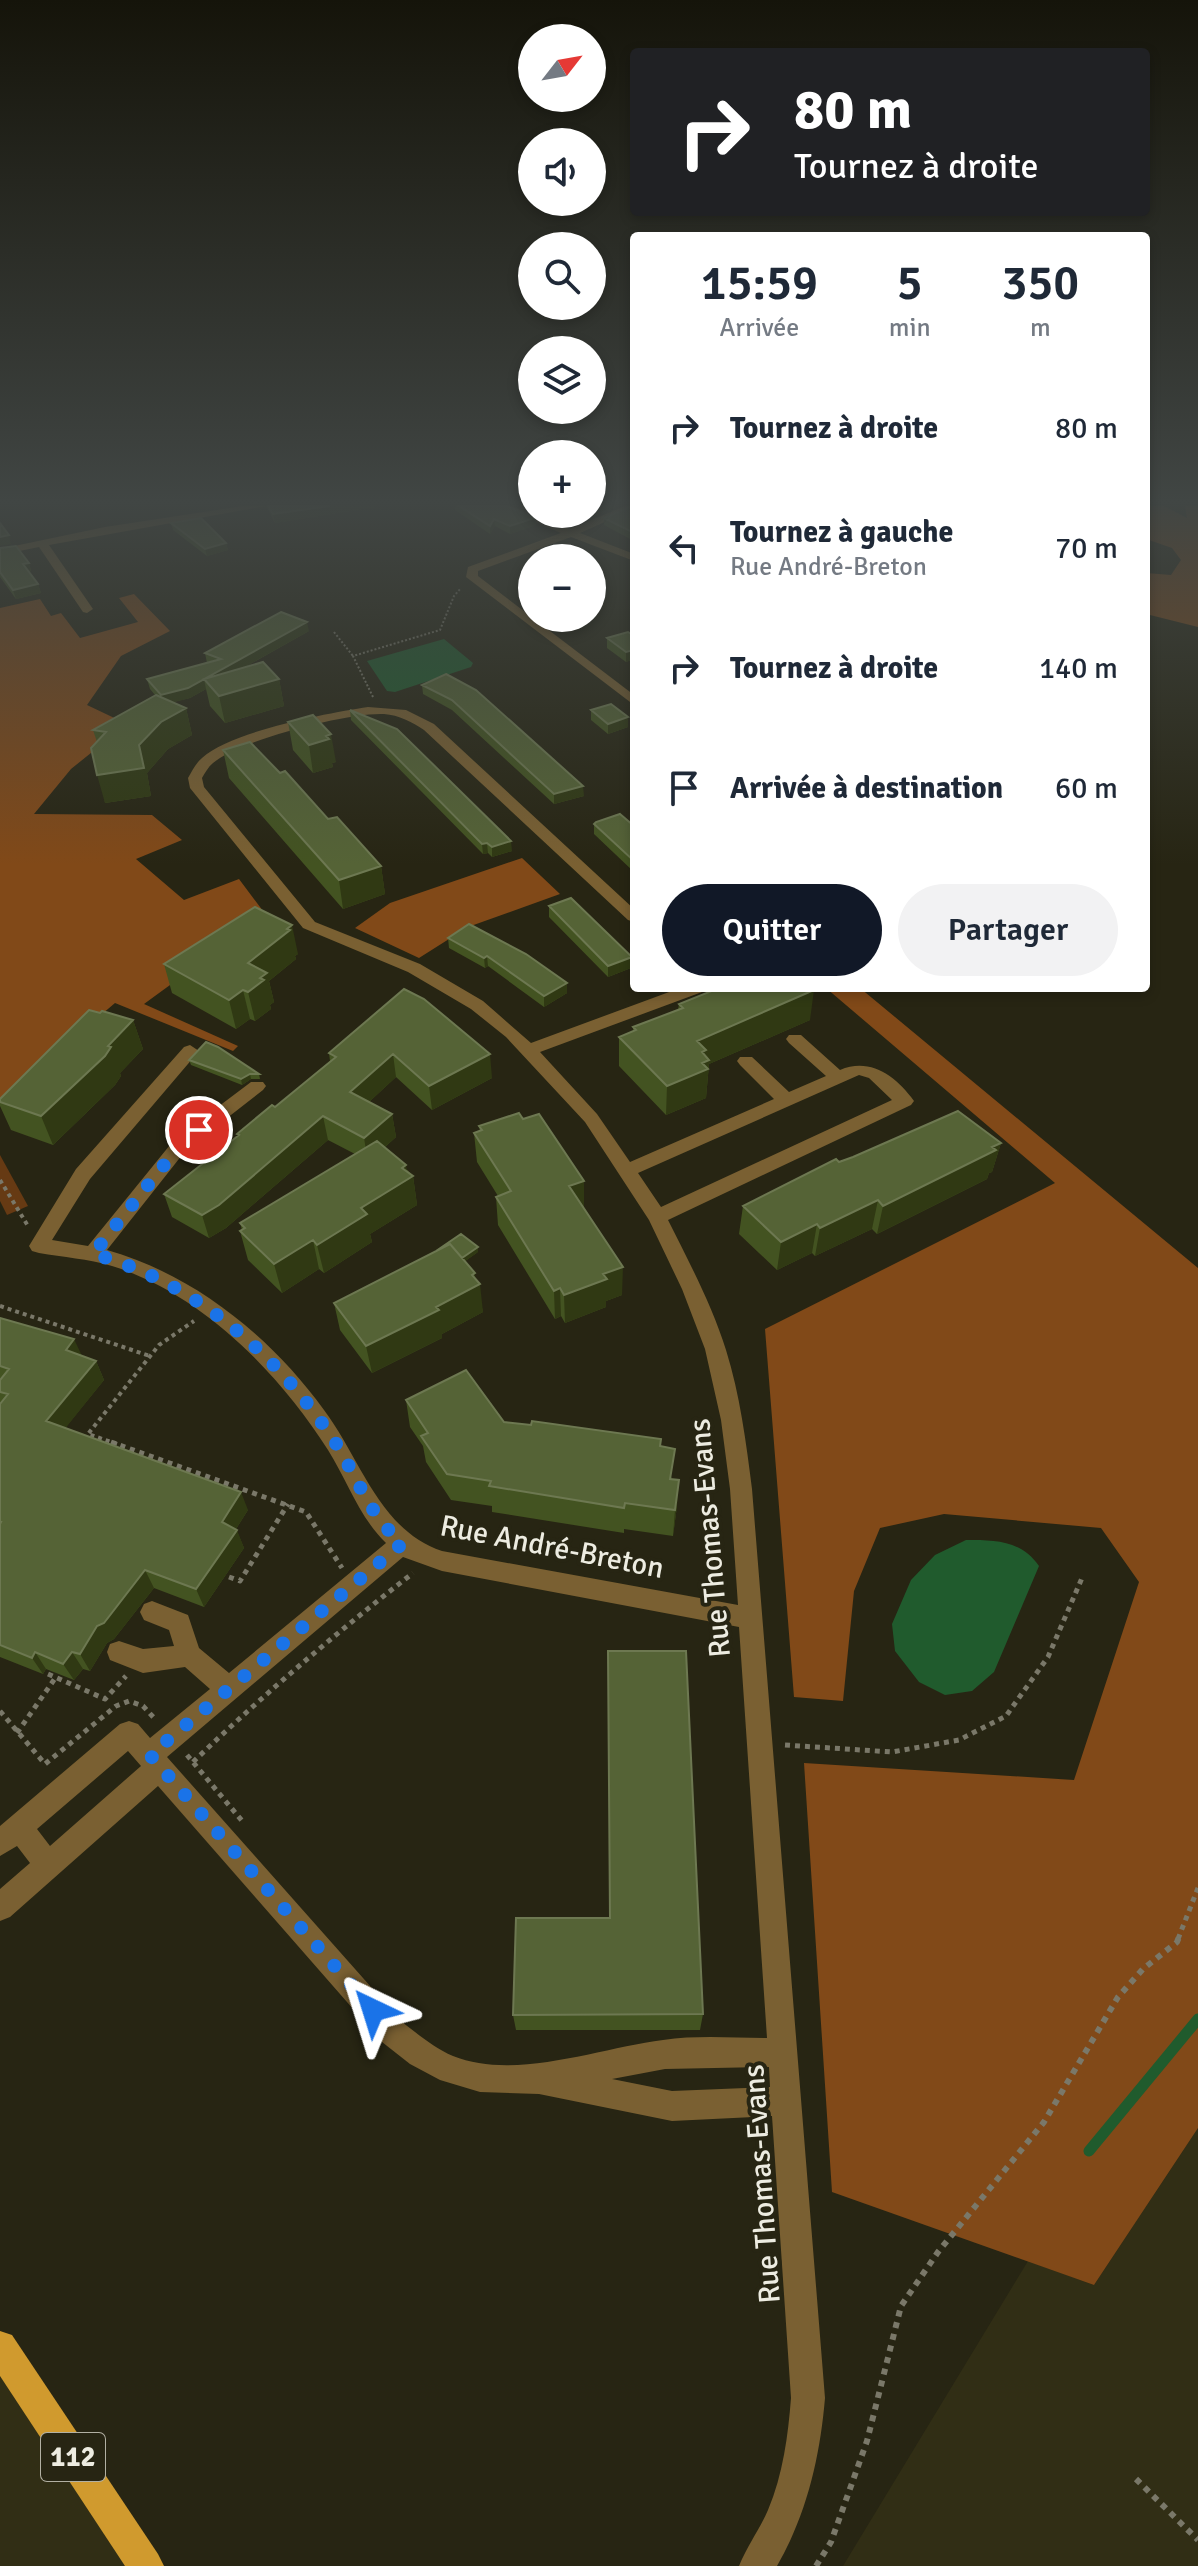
<!DOCTYPE html>
<html lang="fr">
<meta charset="utf-8">
<style>
body{margin:0;font-family:Signika,sans-serif;background:#f2f2f3;color:#1f2937;height:100vh;display:flex;flex-direction:column;font-size:30px;white-space:nowrap}
*{box-sizing:border-box;margin:0}
p{font-size:26px;color:#747a83}
.icon{flex:none;width:44px;height:44px;fill:none;stroke:currentColor;stroke-width:2;stroke-linecap:round;stroke-linejoin:round}
.map{position:relative;flex:1;overflow:hidden}
.panel{position:absolute;left:630px;top:232px;width:520px;height:760px;display:flex;flex-direction:column;background:#fff;border-radius:8px;box-shadow:0 4px 12px #0003}
.panel>*{flex:none}
.top-card{position:absolute;left:630px;top:48px;width:520px;height:168px;border-radius:8px;box-shadow:0 4px 12px #0003;background:#202124;color:#fff;overflow:hidden}
.needle{width:52px;rotate:59deg}
.controls{position:absolute;left:518px;top:24px;display:grid;gap:16px}
.controls a{display:grid;place-items:center;width:88px;height:88px;border-radius:50%;background:#fff;box-shadow:0 4px 12px #0003;font-size:40px}
.pin{position:absolute;display:grid;place-items:center;width:68px;height:68px;color:#fff;margin:-34px;border:4px solid #fff;border-radius:50%;box-shadow:0 2px 8px #0007}
.me{position:absolute;width:88px;margin:-44px;rotate:319deg;stroke-linejoin:round;filter:drop-shadow(0 0 6px #0008)}
.turn{display:flex;align-items:center;gap:28px;height:168px;padding:0 32px;font-size:36px}
.turn .icon{width:104px;height:104px;stroke-width:2.5}
.turn b{display:block;font-size:56px;line-height:68px}
.eta{display:flex;justify-content:space-evenly;align-items:center;height:136px;text-align:center}
.eta b{font-size:48px;font-weight:600;line-height:56px}
.primary-button{display:flex;gap:16px;margin-top:auto;padding:16px 32px}
.primary-button a{flex:1;height:92px;border-radius:48px;background:#111827;color:#fff;font-size:32px;font-weight:600;line-height:92px;text-align:center}
.primary-button a+a{background:#f2f2f3;color:#1f2937}
ul{padding:0;list-style:none}
li{display:flex;align-items:center;gap:24px;height:120px;padding:0 32px}
li div{flex:1}
li b{display:block;font-size:30px}
li em{font-style:normal}
.map>svg:first-child{display:block}
</style>
<div class="map">
<svg width="1198" height="2566" viewBox="0 0 1198 2566">
<rect width="100%" height="100%" fill="#272513"/>
<path fill="#312e15" d="M1198,2128V2566H843L1028,2261L1094,2285Z
M0,2347L146,2566H0Z"/>
<path fill="#663a13" d="M0,1155L28,1206L7,1215L0,1201Z"/>
<path fill="#814918" d="M1146,506H1164L1187,518L1185,506H1198V627L1146,614V573L1171,575L1181,560L1172,548L1146,539Z
M134,594L170,631L121,656L87,705L127,724L71,769L34,814L152,815L182,840L136,859L184,900L239,879L266,915L144,1004L238,1046L233,1051L115,1003L0,1101V608L40,599L51,616L61,613L80,638L138,622L119,598Z
M522,858L560,894L468,927L419,958L355,928L390,903Z
M826,988H860L1198,1268V2128L1094,2285L832,2192L804,1763L1074,1780L1139,1582L1101,1528L944,1514L880,1528L854,1591L843,1701L794,1697L765,1329L1055,1183Z"/>
<path fill="#205b2d" d="M444,639L473,663L471,667L395,692L387,691L367,661Z
M966,1540C995,1540 1021,1540 1039,1566L994,1672L972,1691L945,1695L919,1682L895,1651L892,1624L911,1580L935,1555Z"/>
<g fill="none" stroke-linecap="round" stroke-linejoin="round">
<path stroke="#205b2d" stroke-width="11" d="M1089,2151L1198,2019"/>
<path stroke="#7a7869" stroke-width="2" stroke-dasharray="2 2" stroke-linecap="butt" d="M334,632L353,656
M373,697L353,656L440,630L454,596L461,588"/>
<path stroke="#7a7869" stroke-width="4" stroke-dasharray="4 4" stroke-linecap="butt" d="M0,1180L28,1226
M0,1306L150,1356
M117,1444L88,1434L159,1345L194,1321"/>
<path stroke="#7a7869" stroke-width="5" stroke-dasharray="5 5" stroke-linecap="butt" d="M111,1442L306,1512L342,1568
M229,1577L240,1581L288,1504
M48,1674L105,1699L126,1676
M0,1711L45,1764L116,1706L129,1701L143,1706L155,1719
M17,1733L56,1677
M785,1745L892,1752L959,1740L1006,1716L1048,1657L1082,1578
M187,1755L243,1822
M193,1762C263,1695 336,1633 413,1573
M1178,1939L1198,1888"/>
<path stroke="#7a7869" stroke-width="6" stroke-dasharray="6 6" stroke-linecap="butt" d="M1136,2479L1198,2540
M816,2566L831,2542L867,2441L901,2306L938,2252L1044,2122L1118,1997L1143,1969L1177,1942L1179,1937"/>
<path fill="#7a6032" fill-rule="evenodd" d="M243,506H266L49,545L93,609L87,613L83,612L39,547L0,555V549L105,527Z
M498,506H511L570,529L625,506H634V509L580,533L634,554V561L571,537L478,571V576L634,695V705L466,577L468,567L561,533Z
M368,707L406,710L434,724L634,909V922L628,920L424,730C412,722 399,715 384,714C349,712 239,740 213,763C208,767 205,773 202,778L204,787L315,922L420,964L483,1001L531,1043L680,988H704L702,992L540,1052L597,1114L630,1162L774,1099L740,1065L737,1061L740,1057H752L789,1092L826,1076L789,1043L786,1039L789,1035H801L840,1070C870,1057 896,1076 914,1101L911,1105L668,1220C689,1262 712,1305 726,1350C740,1395 746,1442 752,1489L825,2398C820,2457 807,2514 777,2566H739C747,2546 760,2529 768,2510C783,2474 788,2436 791,2398L772,2116L672,2121L539,2094L480,2092L440,2080L410,2064L382,2042L158,1786L10,1917L0,1921V1889L30,1863L17,1846L0,1856V1826L120,1724L129,1721L138,1724L150,1738L210,1689L185,1667L143,1673L110,1660L107,1652L110,1644L119,1641L143,1649L174,1646L169,1630L144,1620L140,1612L144,1604L152,1601L188,1615L199,1648L229,1673L386,1543C359,1517 347,1480 328,1450C278,1372 202,1294 112,1266C88,1259 63,1257 39,1253L32,1251L29,1246L76,1169L184,1047L190,1045L199,1051L90,1179L52,1240L88,1246L174,1140L251,1082H263L266,1086L263,1090L186,1150L107,1250C195,1275 271,1337 324,1410C361,1459 379,1530 442,1551L738,1605L730,1489L721,1420L705,1349L682,1289L649,1220L585,1122L506,1037L471,1009L408,972L303,928L190,788L188,778C192,771 196,763 202,758C232,731 328,713 368,707ZM859,1075L869,1078L892,1100L661,1207L638,1173ZM403,1557L442,1571L739,1627L767,2038C733,2038 697,2035 663,2040C599,2048 515,2081 453,2056C434,2048 418,2034 402,2022L167,1757ZM128,1751L141,1766L50,1846L37,1829ZM769,2067L770,2087L672,2091L612,2079L665,2069Z"/>
<path fill="#d09a2e" fill-rule="evenodd" d="M0,2331L12,2335L158,2554L164,2566H125L0,2376Z"/>
</g>
<path fill="#435321" d="M266,506H375V507L275,523Z
M455,506H506L535,518L536,525L510,534L495,526L490,534L455,510Z
M518,506H532V511Z
M634,506V541L604,525V518Z
M540,514H569L553,519Z
M171,523L226,543L228,550L207,556L173,530Z
M0,548L29,563L31,571L29,572L38,584L41,593L16,599L0,577Z
M309,631L245,667L279,679L284,706L225,723L210,706L206,689L190,698L173,702L186,708L192,735L168,749L147,773L151,796L105,803L97,742L93,730L155,695L150,689L147,679L207,663L205,653Z
M634,636V669V659L626,662L607,648V638Z
M446,674L584,796L554,804L452,710L423,694L422,685Z
M350,710L512,851L492,857L488,853L483,854L351,720Z
M591,710L628,717V727L608,734L591,720Z
M288,722L336,762L332,763L333,767L313,773L293,750Z
M223,750L280,773L328,819L381,866L385,894L343,909L229,778Z
M594,824L634,826V872L594,834Z
M549,906L631,968L608,977L549,917Z
M448,938L567,983V993L544,1007L488,966L485,968L449,948Z
M298,954L295,956L296,959L269,981L274,1002L270,1005L271,1009L255,1021L250,1019L236,1029L172,993L164,964Z
M404,989L492,1078L432,1110L396,1077L369,1102L392,1114L396,1137L385,1147L413,1176L417,1205L370,1234L372,1242L324,1273L319,1269L282,1293L248,1260L240,1231L242,1230L240,1223L355,1154L328,1140L226,1228L209,1238L172,1217L164,1194L238,1137L237,1134L275,1107L330,1061L329,1053Z
M679,1004L810,1020L709,1064L706,1098L666,1115L619,1066V1037L633,1031V1027L678,1010Z
M100,1013L133,1020L143,1049L120,1073L121,1076L115,1085L53,1145L11,1130L0,1106V1099Z
M189,1060L259,1074L260,1079H251L242,1085L191,1065Z
M523,1119L584,1181V1209L622,1295L606,1301V1307L565,1323L561,1316L555,1319L498,1225L496,1197L498,1196L477,1162L474,1133L480,1131L479,1126Z
M1001,1143L992,1172L989,1173L987,1179L877,1234L872,1229L815,1256L812,1253L777,1270L739,1234L743,1206L839,1162Z
M478,1252L465,1261L475,1279L483,1312L442,1334V1338L372,1373L340,1330L334,1303Z
M0,1318L81,1356L96,1361L104,1380L65,1428L248,1510L236,1529L244,1548L204,1607L154,1588L114,1639L107,1643L90,1671L83,1669L74,1680L46,1669L43,1674L0,1657Z
M406,1400L504,1422L660,1446L672,1479L677,1506L673,1536L624,1529V1533L492,1512V1506L451,1500L426,1462L423,1446L410,1427Z
M610,1918L703,2014L700,2030H516L513,2015Z"/>
<path fill="#303913" d="M330,506H375V507L275,523L273,514Z
M600,506H618L590,518V514H592V509Z
M553,514H569L553,519Z
M535,518L536,525L510,534V526Z
M494,519L495,526L490,534V526Z
M9,535L11,544L0,546V537Z
M226,543L228,550L207,556L205,549Z
M29,563L31,571L25,573L23,564Z
M38,584L41,593L16,599L13,590Z
M307,622L309,631L211,686L204,679Z
M634,650V659L626,662V652Z
M204,679L206,689L190,698L164,705L161,695Z
M279,679L284,706L225,723L219,696Z
M186,708L192,735L168,749L147,773L151,796L105,803L97,775L161,722Z
M628,717V727L608,734V724Z
M331,734L336,762L332,763L333,767L313,773L309,745Z
M583,786L584,796L554,804V794Z
M511,841L512,851L492,857V847Z
M487,843L488,853L483,854L482,844Z
M381,866L385,894L343,909L339,880Z
M292,925L298,954L295,956L296,959L269,981L274,1002L270,1005L271,1009L255,1021L248,992V963Z
M487,956L488,966L485,968L484,958Z
M632,957L631,968L608,977V966Z
M567,983V993L544,1007V996Z
M243,990L250,1019L236,1029L229,1000Z
M814,990L810,1020L709,1064L706,1098L666,1115L667,1086L697,1041Z
M133,1020L143,1049L120,1073L121,1076L115,1085L53,1145L41,1116Z
M393,1054L396,1077L354,1116L350,1092Z
M490,1054L492,1078L432,1110L429,1086Z
M250,1074L251,1079L242,1085L241,1079Z
M392,1114L396,1137L368,1162L364,1138Z
M323,1116L328,1140L226,1228L209,1238L202,1215Z
M1001,1143L992,1172L989,1173L987,1179L877,1234L883,1206Z
M406,1165L408,1179L413,1176L417,1205L370,1234L372,1242L324,1273L317,1245L361,1208Z
M584,1181V1210L569,1186Z
M878,1200L872,1229L815,1256L820,1228Z
M817,1224L812,1253L777,1270L781,1242Z
M313,1240L319,1269L282,1293L274,1264Z
M478,1247V1252L453,1270L452,1265Z
M623,1267L622,1295L606,1301V1307L565,1323L564,1295L603,1274Z
M475,1273L476,1286L480,1284L483,1312L442,1334V1338L372,1373L366,1346L436,1307Z
M560,1288L561,1316L555,1319L554,1291Z
M74,1339L83,1358L66,1350Z
M96,1361L104,1380L56,1440L46,1421Z
M679,1480L677,1506L673,1536L675,1510Z
M241,1492L248,1510L229,1540L222,1522Z
M237,1530L244,1548L204,1607L196,1589Z
M145,1570L154,1588L114,1639L107,1643L90,1671L80,1654L97,1626Z
M35,1652L46,1669L43,1674L32,1658Z
M72,1652L83,1669L74,1680L63,1664Z"/>
<path fill="#556336" stroke="#6d7851" stroke-width="2" d="M268,506H330L273,514Z
M459,506H506L535,518L510,526L494,519L490,526Z
M632,506H634V533L604,518Z
M201,518L226,543L205,549L171,523Z
M0,523L9,535L0,537Z
M16,546L29,563L23,564L38,584L13,590L0,572V548Z
M281,612L307,622L188,688L161,695L147,679L221,659L205,653Z
M628,632L634,636V650L626,652L607,638Z
M263,662L279,679L219,696L204,679Z
M446,674L476,690L583,786L554,794L452,700L422,685Z
M156,695L186,708L161,722L139,745L144,768L97,775L91,748L106,732L93,730Z
M611,704L628,717L608,724L591,710Z
M350,710L397,729L511,841L492,847L487,843L482,844Z
M313,715L331,734L326,736L329,739L309,745L288,722Z
M250,742L280,773L285,771L328,819L337,817L381,866L339,880L223,750Z
M620,814L634,826V861L594,824L596,822Z
M571,898L632,957L608,966L549,906Z
M255,907L292,925L287,929L290,930L248,963L267,973L260,978L264,980L248,992L243,990L229,1000L164,964Z
M469,924L526,954L567,983L544,996L487,956L484,958L448,938Z
M719,988H811L814,990L697,1041L706,1050L702,1052L709,1060L702,1063L708,1069L667,1086L619,1037L636,1030L633,1027L683,1008L679,1004Z
M404,989L424,999L490,1054L429,1086L393,1054L350,1092L392,1114L364,1138L323,1116L219,1205L202,1215L164,1194L239,1135L237,1134L272,1105L275,1107L336,1057L329,1053Z
M89,1010L100,1013L102,1011L133,1020L108,1046L111,1047L105,1056L41,1116L0,1102V1099Z
M206,1042L218,1047L259,1074H250L241,1079L189,1060Z
M958,1111L1001,1143L992,1147L996,1150L883,1206L878,1200L820,1228L817,1224L781,1242L743,1206L836,1159L839,1162L853,1157Z
M519,1113L523,1119L539,1114L584,1181L569,1186L623,1267L603,1274L607,1279L564,1295L560,1288L554,1291L496,1197L511,1191L474,1133L482,1130L479,1126Z
M377,1141L406,1165L402,1168L413,1176L361,1208L367,1214L317,1245L313,1240L274,1264L240,1231L245,1228L240,1223Z
M461,1234L478,1247L462,1258L450,1244L436,1251Z
M450,1244L475,1273L472,1275L480,1284L436,1307L439,1310L366,1346L334,1303Z
M0,1318L74,1339L66,1350L96,1361L46,1421L241,1492L222,1522L237,1530L196,1589L145,1570L104,1623L97,1626L80,1654L72,1652L63,1664L35,1652L32,1658L0,1645V1524L1,1522H0V1404L8,1394L0,1392V1380L9,1369L0,1366Z
M466,1370L504,1422L531,1425L532,1421L661,1439L660,1446L675,1449L670,1479L679,1480L675,1510L625,1503L624,1508L489,1486L491,1481L447,1474L421,1436L428,1433L406,1400Z
M608,1651H686L703,2014L513,2015L516,1918H610Z"/>
<linearGradient id="sky" x2="0" y2="1"><stop stop-color="#15140a"/><stop offset="0.58" stop-color="#414644"/><stop offset="1" stop-color="#414644" stop-opacity="0"/></linearGradient>
<rect width="1198" height="865" fill="url(#sky)"/>
<g fill="none" stroke-linecap="round" stroke-linejoin="round">
<path stroke="#1a73e8" stroke-width="14" stroke-dasharray="0 25.2" d="M199,1130L180,1145L93,1254C195,1282 278,1355 335,1442C356,1474 371,1520 403,1543L150,1755L373,2010"/>
</g>
<g text-anchor="middle" dominant-baseline="central" stroke-width="8" stroke-linejoin="round" paint-order="stroke">
<rect fill="#272513" stroke="#b2b0a3" stroke-width="2" x="41" y="2433" width="64" height="48" rx="6"/>
<g font-size="28" font-weight="bold" fill="#edece1">
<text x="73" y="2457">112</text>
</g>
<g font-size="30" fill="#edece1" stroke="#272513">
<text transform="translate(710 1538) rotate(-95)">Rue Thomas-Evans</text>
<text transform="translate(552 1547) rotate(11)">Rue André-Breton</text>
<text transform="translate(762 2184) rotate(-94)">Rue Thomas-Evans</text>
</g>
</g>
</svg>
<div class="controls">
<a><svg class="needle" viewBox="-14 -14 28 28"><path d="M0-13l5 13h-10z" fill="#e53935"/><path d="M0 13l5-13h-10z" fill="#747a83"/></svg></a>
<a><svg class="icon" aria-label="sound" viewBox="0 0 24 24"><path d="M4 9h4l5-4v14l-5-4H4zM17 9q2 3 0 6"/></svg></a>
<a><svg class="icon" aria-label="search" viewBox="0 0 24 24"><circle cx="10" cy="10" r="6"/><path d="M15 15l6 6"/></svg></a>
<a><svg class="icon" aria-label="layers" viewBox="0 0 24 24"><path d="M12 4l9 5-9 5-9-5zM3 14l9 5 9-5"/></svg></a>
<a>+</a>
<a>−</a>
</div>
<div class="pin" style="left:199px;top:1130px;background:#d93025"><svg class="icon" aria-label="arrive" viewBox="0 0 24 24"><path d="M6 21V4h12l-3 4 3 4H6"/></svg></div>
<svg class="me" style="left:373px;top:2010px" viewBox="-20 -20 40 40"><path d="M0-17L14 15 0 8-14 15z" fill="#1a73e8" stroke="#fff" stroke-width="4"/></svg>
<div class="top-card">
<div class="turn"><svg class="icon" aria-label="right" viewBox="0 0 24 24"><path d="M7 20v-9h11M14 6l5 5-5 5"/></svg><div><b>80 m</b>Tournez à droite</div></div>
</div>
<section class="panel">
<div class="eta">
<div><b>15:59</b><p>Arrivée</p></div>
<div><b>5</b><p>min</p></div>
<div><b>350</b><p>m</p></div>
</div>
<ul>
<li><svg class="icon" aria-label="right" viewBox="0 0 24 24"><path d="M7 20v-9h11M14 6l5 5-5 5"/></svg><div><b>Tournez à droite</b></div><em>80 m</em></li>
<li><svg class="icon" aria-label="left" viewBox="0 0 24 24"><path d="M17 20v-9H6M10 6l-5 5 5 5"/></svg><div><b>Tournez à gauche</b><p>Rue André-Breton</p></div><em>70 m</em></li>
<li><svg class="icon" aria-label="right" viewBox="0 0 24 24"><path d="M7 20v-9h11M14 6l5 5-5 5"/></svg><div><b>Tournez à droite</b></div><em>140 m</em></li>
<li><svg class="icon" aria-label="arrive" viewBox="0 0 24 24"><path d="M6 21V4h12l-3 4 3 4H6"/></svg><div><b>Arrivée à destination</b></div><em>60 m</em></li>
</ul>
<div class="primary-button"><a>Quitter</a><a>Partager</a></div>
</section>
</div>
